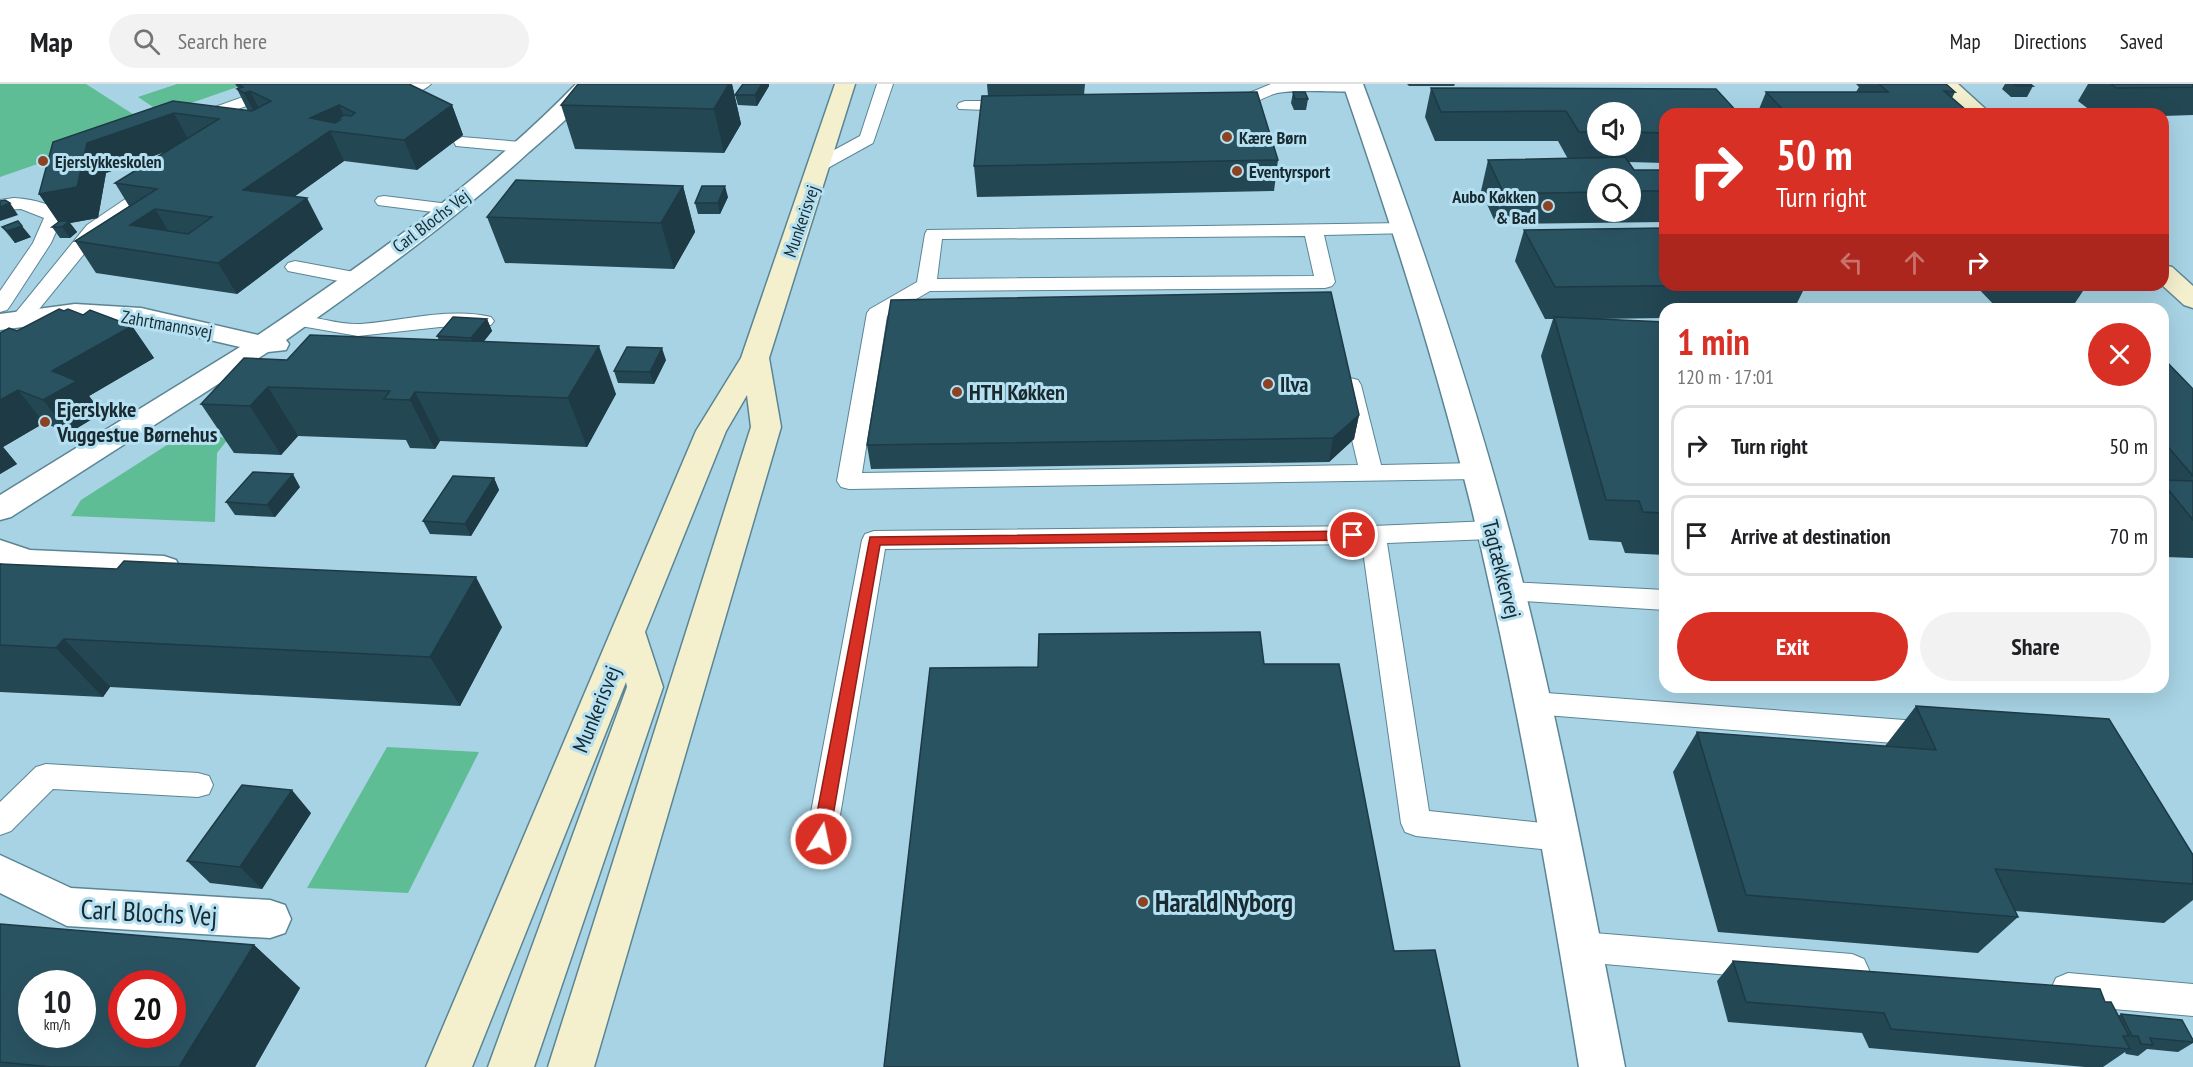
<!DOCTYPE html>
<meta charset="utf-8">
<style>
body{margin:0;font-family:"PT Sans Narrow",sans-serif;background:#f2f2f2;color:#202124;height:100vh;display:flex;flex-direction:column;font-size:22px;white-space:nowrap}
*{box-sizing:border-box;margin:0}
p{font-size:20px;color:#757577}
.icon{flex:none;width:33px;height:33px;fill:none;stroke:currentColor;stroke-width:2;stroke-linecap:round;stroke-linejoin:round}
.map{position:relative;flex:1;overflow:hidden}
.panel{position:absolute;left:1659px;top:219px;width:510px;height:390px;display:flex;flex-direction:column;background:#fff;border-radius:18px;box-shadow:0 6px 24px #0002}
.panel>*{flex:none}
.guide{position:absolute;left:1659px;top:24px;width:510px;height:183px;border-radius:18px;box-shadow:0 6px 24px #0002;background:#d93025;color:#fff;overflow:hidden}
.controls{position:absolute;left:1587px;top:18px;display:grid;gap:12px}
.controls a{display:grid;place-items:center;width:54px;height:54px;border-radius:50%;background:#fff;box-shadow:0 6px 24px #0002;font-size:30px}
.speed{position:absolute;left:18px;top:886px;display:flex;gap:12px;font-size:30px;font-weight:700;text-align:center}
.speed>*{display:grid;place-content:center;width:78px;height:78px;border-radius:50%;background:#fff;box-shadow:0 6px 24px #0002;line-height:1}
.speed small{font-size:15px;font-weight:400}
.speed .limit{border:9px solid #d22;background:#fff;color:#111}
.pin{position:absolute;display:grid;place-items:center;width:51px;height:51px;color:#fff;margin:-26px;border:3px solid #fff;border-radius:50%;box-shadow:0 2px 6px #0007}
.me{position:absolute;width:66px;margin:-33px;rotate:10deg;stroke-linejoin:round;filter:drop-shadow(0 0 4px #0008)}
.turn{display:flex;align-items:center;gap:21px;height:126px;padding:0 18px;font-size:27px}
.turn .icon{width:78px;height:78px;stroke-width:2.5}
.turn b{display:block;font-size:42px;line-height:51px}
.lanes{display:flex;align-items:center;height:57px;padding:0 18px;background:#0003;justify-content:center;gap:30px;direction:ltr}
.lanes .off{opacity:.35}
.round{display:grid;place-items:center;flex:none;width:63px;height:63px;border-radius:32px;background:#f2f2f2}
.headline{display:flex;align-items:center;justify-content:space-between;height:102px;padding:0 18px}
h1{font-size:36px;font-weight:800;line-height:45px;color:#d93025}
.action{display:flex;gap:12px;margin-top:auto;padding:12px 18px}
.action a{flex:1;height:69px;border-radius:36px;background:#d93025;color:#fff;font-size:24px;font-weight:800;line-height:69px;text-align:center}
.action a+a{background:#f2f2f2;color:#202124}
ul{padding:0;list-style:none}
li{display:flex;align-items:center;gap:18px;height:81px;margin:0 12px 9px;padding:0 6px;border:3px solid #e0e0e0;border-radius:18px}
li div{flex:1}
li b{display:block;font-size:22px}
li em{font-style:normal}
header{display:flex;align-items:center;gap:36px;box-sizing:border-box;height:84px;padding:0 30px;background:#fff;border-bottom:2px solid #e0e0e0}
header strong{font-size:28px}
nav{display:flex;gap:33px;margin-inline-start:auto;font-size:21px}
.search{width:420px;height:54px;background:#f2f2f2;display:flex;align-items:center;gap:15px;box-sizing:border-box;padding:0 21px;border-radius:33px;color:#757577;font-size:22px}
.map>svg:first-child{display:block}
</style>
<header>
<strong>Map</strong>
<div class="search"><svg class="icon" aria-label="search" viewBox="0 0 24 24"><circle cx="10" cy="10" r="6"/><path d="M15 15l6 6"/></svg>Search here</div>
<nav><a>Map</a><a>Directions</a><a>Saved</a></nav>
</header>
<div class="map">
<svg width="2193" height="983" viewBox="0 0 2193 983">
<rect width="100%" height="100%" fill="#a7d3e4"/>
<path fill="#5ebd94" d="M0,0H86L150,41L0,93Z
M177,0H246L162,29L138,13Z
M192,345L228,355L217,369L215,438L71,432L81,416Z
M387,663L479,668L408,809L307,804Z"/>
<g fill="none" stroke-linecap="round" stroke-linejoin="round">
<g stroke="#5b8594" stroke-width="2">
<path id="lane" d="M279,0H302L299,3L216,33L210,35L202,30L204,27Z
M409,0H431C424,7 407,14 396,11L394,8L396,5Z
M877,0H893L873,59L826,85H814L811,81L814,77L860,52Z
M1271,0H1360L1362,3L1354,8C1335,8 1290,5 1274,10C1260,14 1231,35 1218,19L1220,16L1237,14Z
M965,17H1016L1024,22L1016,27L959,25L957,22L959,19Z
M462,53L521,58L529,63L521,68L456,62L454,58Z
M158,96L164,97L167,101L164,105L101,149L27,240H13L10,236L13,232L87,141L152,97Z
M384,112L449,120L455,121L458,125L455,129L449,130L378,121L375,117L378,113Z
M14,114C30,115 53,119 63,132L51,159L10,222L7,226L0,228V207L33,159L44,134L21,125L0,126V116Z
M1405,139L1412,141L1414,145L1412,149L1324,151L1335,198L1332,202L1325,204L930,207L887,232L862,389L1358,381L1339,301L1342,296L1350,294L1358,296L1361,301L1381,381L1477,379L1485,382L1489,387L1485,392L1477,395L849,405L841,403L837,397L867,229L870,225L917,198L925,150L927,146ZM1305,152L1314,192L937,195L942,155Z
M295,177L354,188L361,190L364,194L361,198L354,200L288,187L285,183L288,179Z
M296,230C316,233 340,241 361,240C401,237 451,223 491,233L494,237L491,241L440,243L358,252L289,240L286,236L289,232Z
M1491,437L1500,440L1503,446L1500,452L1491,455L1387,459L1429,727L1561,741L1572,745L1576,754L1572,763L1561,767L1416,752L1405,748L1401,739L1362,460L885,465L836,755L832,765L821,768L810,765L806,755L862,456L865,450L874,447L1373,442Z
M1508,498L1665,506V526L1508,516L1499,514L1495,507L1499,500Z
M1533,608L1931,638L1941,642L1945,650L1941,658L1931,662L1533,630L1523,627L1519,619L1523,611Z
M46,680L198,689L209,692L213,701L209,710L198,713L53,705L11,747L0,751V718L36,683Z
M1582,848L1852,870L1864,875L1869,886L1864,897L1852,902L1582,878L1570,874L1565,863L1570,852Z
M2068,889L2193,900V932L2068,921L2056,916L2051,905L2056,894Z"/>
</g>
<g stroke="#5b8594" stroke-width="3">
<path id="street" d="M576,0H597C579,26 552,48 529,68C454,137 369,197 286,256L289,260L286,266L268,268L11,433L0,436V411L240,263L141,240L75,236L0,246V230L75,220L141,224L258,251C369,176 482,97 576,0Z
M1343,0H1363C1425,166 1482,335 1525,507C1564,664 1594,824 1625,983H1579C1553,824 1526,665 1491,508C1454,336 1400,166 1343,0Z
M0,456L30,466L164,472L176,476L180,484L176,492L164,496L28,489L0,479Z
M0,771L71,804L270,816L285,821L291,835L285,849L270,854L67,842L0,809Z"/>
</g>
<g stroke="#5b8594" stroke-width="3">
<path id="secondary" d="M835,0H855L769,274L781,343L594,983H548L751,343L747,311L726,347L645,548L663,603L534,983H488L627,603L626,598L472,983H426L696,347L741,274Z
M1936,0H1958L1991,30H1969Z
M2163,181L2172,183L2193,202V224L2184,221L2162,201Z"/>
</g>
<use href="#lane" fill="#fff" fill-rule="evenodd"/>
<use href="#street" fill="#fff" fill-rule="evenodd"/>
<use href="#secondary" fill="#f4f0cd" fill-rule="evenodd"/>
</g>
<path fill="#244754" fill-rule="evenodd" d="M235,0H409L452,21L463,51L417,86L344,77L294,113L323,145L237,210L96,189L75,157L129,122L115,99L164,68L106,89L98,134L70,139L77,148L70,154H60L52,143L58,138L39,110L173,17L248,27L237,5L238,4Z
M732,0L741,40L724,69L575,65L561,21Z
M743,0H769V2L757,22L738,21L735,11Z
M987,0H1085L1084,11L1278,76L1274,107L977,113L974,82L988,12Z
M1407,0H1455L1454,2H1409Z
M1856,0H1946L1955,8L1952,14L1966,26L1964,30H1757L1766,8H1856L1859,3Z
M2005,0H2030L2033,2L2027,13H2011L2002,5Z
M2088,0H2193V31L2163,32V30H2095L2078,17Z
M1431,4L1665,30V79L1629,78L1634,86H1665V138L1496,140L1481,107L1488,76L1568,75L1558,57H1435L1425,33ZM1598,28H1630V62H1598ZM1598,94H1630V128H1598Z
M1293,8L1308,15L1306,26H1294L1291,19Z
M683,102L695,148L674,185L505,179L487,133Z
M728,113L720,130H698L695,119Z
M2,143L31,153L15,159L11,154Z
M1524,146L1665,201H1806L1794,225H1665V234L1596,235L1665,238V471L1625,469L1621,458L1589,456L1541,272L1553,235H1545L1515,177Z
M1975,201H2087L2073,222L1996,223Z
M64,227L132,242L154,274L89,312L102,329L69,349L44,339L3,363L17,380L0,390V249L17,247Z
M487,235L492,247L484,257L616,310L587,363L440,357L435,365L410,364L406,356L298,352L281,371L234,369L201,320L287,276L439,256L437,252Z
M2163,274L2193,305V474L2166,473L2163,469Z
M666,276L654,300L618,299L614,287Z
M1359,331L1354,355L1329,378L871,385L867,361Z
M494,394L499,406L471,452L430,450L423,437Z
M300,403L275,433L235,431L226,418Z
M0,480L502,543L460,622L110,603L103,613L0,608Z
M1916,622L2193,771V816L2164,839L2015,827L2018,833L1978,869L1718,848L1673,688L1697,648L1885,662Z
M311,729L262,805L210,799L187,777Z
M0,840L254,861L300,904L255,983H0Z
M1733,877L2105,918L2118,932L2121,930L2193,956V959L2178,968L2147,965L2138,972L2126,970L2125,968L2103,983H2085L1869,964L1862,949L1728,938L1717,897Z"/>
<path fill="#1d3a45" d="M729,0H732L741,40L724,69L714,25Z
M762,0H769V2L757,22L755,11Z
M250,7L265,36L260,38L244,9Z
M339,21L352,50L340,36H337L343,48L330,47L344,77L260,137L243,106L310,34Z
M452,21L463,51L417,86L404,56Z
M174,29L190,59L106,89L98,134L70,139L77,148L70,154L39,110L87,59Z
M683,102L695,148L674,185L661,139Z
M725,102L728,113L720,130L718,119Z
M307,114L323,145L237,210L218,179Z
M10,119L18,131L0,137V123Z
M155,125L174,156L130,141Z
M22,142L31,153L15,159L7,147Z
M487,235L492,247L477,266L471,254Z
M132,242L154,274L89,312L102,329L69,349L43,316L52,287Z
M599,262L616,310L587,363L568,314Z
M662,264L666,276L654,300L650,288Z
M268,303L298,352L281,371L250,322Z
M18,306L44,339L3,363L17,380L0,390V316Z
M415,308L440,357L435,365L410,316Z
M1359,331L1354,355L1329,378L1333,354Z
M293,390L300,403L275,433L267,421Z
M494,394L499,406L471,452L465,440Z
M476,493L502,543L460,622L430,573Z
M64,555L110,603L103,613L56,564Z
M292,706L311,729L262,805L240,783Z
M254,861L300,904L255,983H179Z"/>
<path fill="#2a5362" stroke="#1d3a45" stroke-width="1.5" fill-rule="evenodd" d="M238,0H409L452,21L404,56L330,47L243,106L307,114L218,179L75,157L157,105L115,99L219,35L174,29L87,59L77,103L39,110L53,58L173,17L252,27L271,17L250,7L244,9L237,5L243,3ZM339,21L355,29L351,32L344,31L337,36H340L335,39L310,34ZM155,125L212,133L188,150L130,141Z
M578,0H729L714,25L561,21Z
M743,0H762L755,11H735Z
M1879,0H1946L1955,8L1944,7L1966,26L1786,29L1766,8H1888Z
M2014,0H2030L2033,2H2017Z
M2111,0H2193V3L2116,4Z
M1431,4L1716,5L1739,30H1665V49L1630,48V28H1598V48H1579L1566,27L1441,28Z
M1257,8L1278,76L974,82L982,12Z
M1293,8H1305L1308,15H1295Z
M1625,73L1634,86H1665V107H1630V94H1598V108L1504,110L1488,76Z
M516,96L683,102L661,139L487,133Z
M702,102H725L718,119H695Z
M5,116L10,119L0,123V117Z
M18,137L22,142L7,147L2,143Z
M60,137H69L62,143H52Z
M1665,144V201H1732L1555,203L1524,146Z
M1331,208L1359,331L1333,354L867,361L891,216Z
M59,225L64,227L68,225L83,231L90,226L132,242L52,287L77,297L43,316L18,306L0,316V249L9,244L17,247Z
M453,233L487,235L471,254L437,252Z
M1554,233L1665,238V429L1643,428L1639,417L1606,416Z
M310,251L599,262L568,314L415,308L410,316L384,315L390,307L268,303L250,322L201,320L244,274L287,276Z
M627,263L662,264L650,288L614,287Z
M2163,274L2193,305V392L2163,357Z
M253,388L293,390L267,421L226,418Z
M453,392L494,394L465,440L423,437Z
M2163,396L2193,397V436L2163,399Z
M124,477L476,493L430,573L64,555L56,564L0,561V480L117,485Z
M1260,548L1264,580H1339L1394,867L1435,866L1460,983H884L930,584L1038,583L1039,550Z
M1916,622L2109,635L2193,771V800L1995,785L2018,833L1746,811L1697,648L1936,666Z
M242,701L292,706L240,783L187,777Z
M0,840L254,861L179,983H51L0,978ZM32,900H82V951H32ZM122,900H172V951H122Z
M1733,877L2100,905L2105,918H2111L2129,952H2123L2130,965L1891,945L1884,929L1746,918Z
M2121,930L2182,936L2193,956V958L2150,954L2153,961L2141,960L2138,952H2132Z"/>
<path fill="#d93025" stroke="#8d1f18" stroke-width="1.5" d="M1353,447L1359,451L1353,456L880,461L829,755L826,760L821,763L815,760L812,755L870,453Z"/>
<g fill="#8b4323" stroke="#b4e0f1" stroke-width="2">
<circle cx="1227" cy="53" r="6"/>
<circle cx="43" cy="77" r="6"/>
<circle cx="1237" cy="87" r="6"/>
<circle cx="1548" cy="122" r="6"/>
<circle cx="1268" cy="300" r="6"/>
<circle cx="957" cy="308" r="6"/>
<circle cx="45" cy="338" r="6"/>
<circle cx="1143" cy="818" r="6"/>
</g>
<g text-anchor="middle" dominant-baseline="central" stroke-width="6" stroke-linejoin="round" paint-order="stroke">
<g font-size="18" font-weight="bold" fill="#18292f" stroke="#b4e0f1" text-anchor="start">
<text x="1239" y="53">Kære Børn</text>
<text x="55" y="77">Ejerslykkeskolen</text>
<text x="1249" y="87">Eventyrsport</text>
<text x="1536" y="112" text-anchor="end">Aubo Køkken<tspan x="1536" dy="21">&amp; Bad</tspan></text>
</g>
<g font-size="18" fill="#18292f" stroke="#b4e0f1">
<text transform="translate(431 137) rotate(-37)">Carl Blochs Vej</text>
<text transform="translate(801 137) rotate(-71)">Munkerisvej</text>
<text transform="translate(167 240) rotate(10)">Zahrtmannsvej</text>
</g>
<g font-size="22" font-weight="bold" fill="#18292f" stroke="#b4e0f1" text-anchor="start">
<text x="1280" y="300">Ilva</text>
<text x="969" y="308">HTH Køkken</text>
<text x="57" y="325">Ejerslykke<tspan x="57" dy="25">Vuggestue Børnehus</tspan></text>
</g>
<g font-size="22" fill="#18292f" stroke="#b4e0f1">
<text transform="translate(1502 485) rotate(76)">Tagtækkervej</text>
<text transform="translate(596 625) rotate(-68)">Munkerisvej</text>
</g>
<g font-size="27" font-weight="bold" fill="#18292f" stroke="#b4e0f1" text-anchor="start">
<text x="1155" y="818">Harald Nyborg</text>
</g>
<g font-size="27" fill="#18292f" stroke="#b4e0f1">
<text transform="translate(149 828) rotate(3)">Carl Blochs Vej</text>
</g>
</g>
</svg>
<div class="controls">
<a><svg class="icon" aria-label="sound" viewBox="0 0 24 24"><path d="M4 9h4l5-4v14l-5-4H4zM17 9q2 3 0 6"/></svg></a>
<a><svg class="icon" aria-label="search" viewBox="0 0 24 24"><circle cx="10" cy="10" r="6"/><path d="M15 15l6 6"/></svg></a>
</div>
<div class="speed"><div>10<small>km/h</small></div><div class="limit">20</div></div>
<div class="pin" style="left:1353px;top:451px;background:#d93025"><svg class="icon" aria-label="arrive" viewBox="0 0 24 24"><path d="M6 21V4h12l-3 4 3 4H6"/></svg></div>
<svg class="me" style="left:821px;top:755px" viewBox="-20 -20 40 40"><circle r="17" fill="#d93025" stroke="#fff" stroke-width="3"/><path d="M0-11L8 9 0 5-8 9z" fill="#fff"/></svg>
<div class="guide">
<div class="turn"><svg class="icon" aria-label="right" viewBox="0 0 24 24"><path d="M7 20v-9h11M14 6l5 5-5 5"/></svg><div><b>50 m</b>Turn right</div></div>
<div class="lanes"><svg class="icon off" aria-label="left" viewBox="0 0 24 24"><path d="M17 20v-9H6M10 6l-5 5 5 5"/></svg><svg class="icon off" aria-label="ahead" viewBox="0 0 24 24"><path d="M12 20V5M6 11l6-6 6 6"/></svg><svg class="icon" aria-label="right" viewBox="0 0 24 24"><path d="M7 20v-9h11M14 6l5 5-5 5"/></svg></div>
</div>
<section class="panel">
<div class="headline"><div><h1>1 min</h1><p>120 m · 17:01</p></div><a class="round" style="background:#d93025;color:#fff"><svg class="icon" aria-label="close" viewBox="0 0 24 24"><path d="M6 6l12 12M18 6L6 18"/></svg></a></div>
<ul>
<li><svg class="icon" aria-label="right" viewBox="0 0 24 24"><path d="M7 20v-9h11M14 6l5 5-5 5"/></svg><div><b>Turn right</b></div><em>50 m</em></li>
<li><svg class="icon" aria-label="arrive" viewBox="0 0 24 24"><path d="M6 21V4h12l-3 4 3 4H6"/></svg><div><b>Arrive at destination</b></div><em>70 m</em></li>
</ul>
<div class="action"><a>Exit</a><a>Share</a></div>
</section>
</div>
